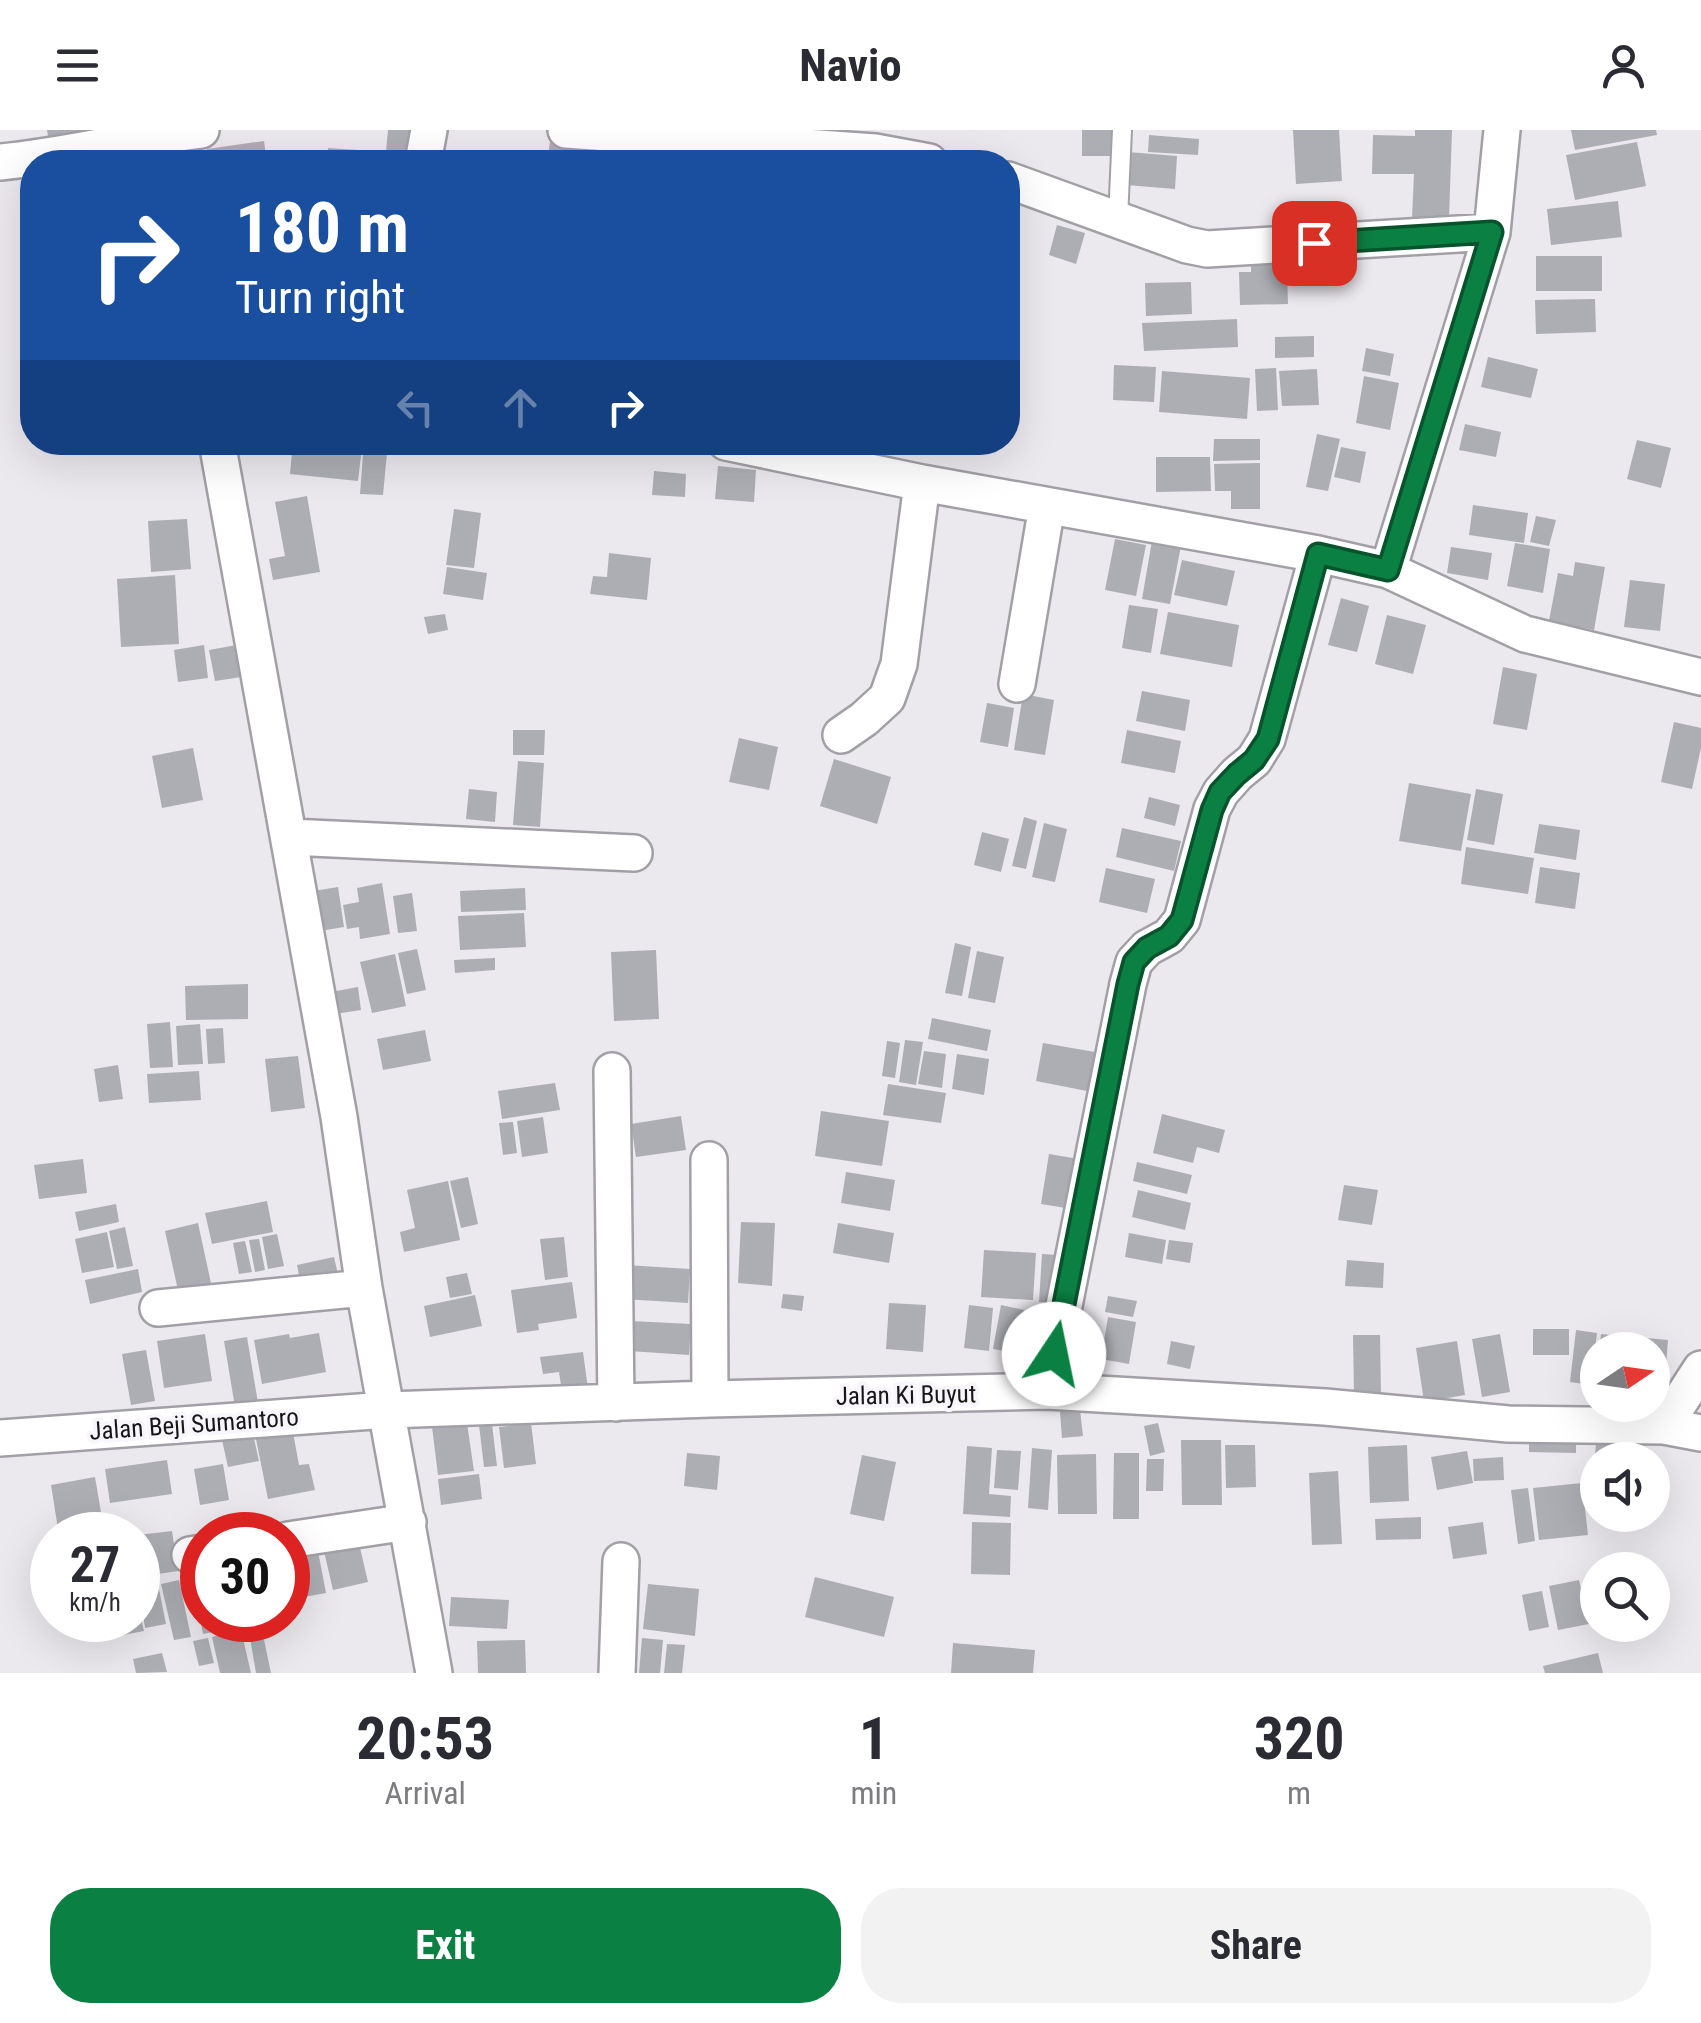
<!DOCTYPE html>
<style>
body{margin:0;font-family:"Roboto Condensed",sans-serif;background:#f2f2f3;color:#2b2b33;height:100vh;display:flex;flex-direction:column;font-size:38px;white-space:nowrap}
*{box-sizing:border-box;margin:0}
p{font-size:32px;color:#7c7c81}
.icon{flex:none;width:55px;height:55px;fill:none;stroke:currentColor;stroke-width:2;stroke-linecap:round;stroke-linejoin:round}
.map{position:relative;height:1543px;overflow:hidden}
.side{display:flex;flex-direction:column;background:#fff;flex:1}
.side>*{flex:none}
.hud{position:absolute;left:20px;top:20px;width:1000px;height:305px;border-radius:40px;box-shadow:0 10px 40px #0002;background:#1a4fa0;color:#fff;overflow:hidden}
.needle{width:65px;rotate:77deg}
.buttons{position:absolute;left:1580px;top:1202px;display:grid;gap:20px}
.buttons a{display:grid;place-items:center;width:90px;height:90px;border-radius:50%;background:#fff;box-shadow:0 10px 40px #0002;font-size:50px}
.speed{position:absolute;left:30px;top:1382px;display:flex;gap:20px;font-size:50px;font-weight:700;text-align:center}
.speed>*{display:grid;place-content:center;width:130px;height:130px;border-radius:50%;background:#fff;box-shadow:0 10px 40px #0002;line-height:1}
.speed small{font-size:25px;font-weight:400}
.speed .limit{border:15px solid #d22;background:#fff;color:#111}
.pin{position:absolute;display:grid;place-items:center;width:85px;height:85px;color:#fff;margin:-42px;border-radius:20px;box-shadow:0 5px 15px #0006}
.me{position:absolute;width:110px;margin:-55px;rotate:11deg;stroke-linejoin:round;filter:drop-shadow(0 0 8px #0008)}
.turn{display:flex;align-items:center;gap:35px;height:210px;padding:0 50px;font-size:45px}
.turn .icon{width:130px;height:130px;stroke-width:2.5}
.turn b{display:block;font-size:70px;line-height:85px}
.lanes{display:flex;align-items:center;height:95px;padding:0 50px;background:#0003;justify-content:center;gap:50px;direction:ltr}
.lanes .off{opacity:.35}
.eta{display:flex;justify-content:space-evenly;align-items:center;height:170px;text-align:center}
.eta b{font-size:60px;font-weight:700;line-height:70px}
.button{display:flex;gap:20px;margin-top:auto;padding:20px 50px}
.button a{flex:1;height:115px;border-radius:40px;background:#0b8043;color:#fff;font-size:40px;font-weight:700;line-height:115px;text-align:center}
.button a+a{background:#f2f2f3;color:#2b2b33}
header{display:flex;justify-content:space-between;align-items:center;height:130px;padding:0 50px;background:#fff;font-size:45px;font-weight:700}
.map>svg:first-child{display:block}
</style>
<header><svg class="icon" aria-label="menu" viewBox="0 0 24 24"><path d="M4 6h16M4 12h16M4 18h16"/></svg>Navio<svg class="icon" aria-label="person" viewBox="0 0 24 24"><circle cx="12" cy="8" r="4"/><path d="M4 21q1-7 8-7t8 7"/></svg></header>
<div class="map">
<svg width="1701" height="1543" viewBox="0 0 1701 1543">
<rect width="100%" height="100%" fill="#ebe8ee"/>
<path fill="#adaeb4" d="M47,0H80L81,6L49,12Z
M388,0H420L417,32H385Z
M1082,0H1112L1111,26H1082Z
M1293,0H1339L1342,51L1296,54Z
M1415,0H1452L1449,89L1412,88L1414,44H1372L1373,5L1415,6Z
M1571,0H1656L1657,5L1575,20Z
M1149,5L1199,9L1198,25L1148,22Z
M264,11L267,32H209L207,19Z
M550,12L570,14L568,32H547Z
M1637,12L1646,56L1575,70L1566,25Z
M573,17L613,22L612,32H571Z
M328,18L373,21L372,32H327Z
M1128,22L1177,26L1175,59L1126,55Z
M1618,71L1622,107L1551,115L1547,79Z
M1057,95L1085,103L1076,134L1049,125Z
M1536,126H1602V161H1536Z
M1274,131V141L1287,140L1288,174L1240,175L1239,142H1251V132Z
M1191,152L1192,184L1146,186L1145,153Z
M1595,169L1596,202L1536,204L1535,170Z
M1237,189L1238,217L1144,221L1142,193Z
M1314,206V227L1275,228V207Z
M1366,218L1394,224L1390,246L1362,241Z
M1488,227L1538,239L1531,268L1481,257Z
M1114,235L1156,237L1154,272L1113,270Z
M1276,238L1278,280L1257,281L1255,239Z
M1317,239L1319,275L1282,276L1279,241Z
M1162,241L1250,248L1247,289L1159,282Z
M1364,246L1399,253L1390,300L1356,293Z
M1465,294L1501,302L1496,327L1459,320Z
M1317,304L1340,309L1328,361L1306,357Z
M1214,309H1260V330L1213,331Z
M1637,310L1671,318L1661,358L1627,349Z
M293,312H338L362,317L358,351L290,344Z
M364,312H388L383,365L360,364Z
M1341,317L1366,322L1360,353L1334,347Z
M1156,327H1210L1211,361L1156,362Z
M1260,333V379H1231V361H1215L1214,334Z
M718,336L756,340L754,372L715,369Z
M654,341L686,344L685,367L652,365Z
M307,366L320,442L273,450L269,429L285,426L275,372Z
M1473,375L1528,383L1524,413L1469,405Z
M454,379L481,383L474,438L446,435Z
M1536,386L1556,390L1549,416L1530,412Z
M187,389L191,439L151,442L148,391Z
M1153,405L1182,410L1170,474L1142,469Z
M1115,409L1146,415L1136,466L1105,460Z
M1515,413L1550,419L1543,463L1507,456Z
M1451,417L1492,423L1488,450L1447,443Z
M609,423L651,428L647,470L590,464L593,446L607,447Z
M1182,430L1235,441L1227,476L1174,465Z
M1575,432L1605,437L1594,500L1549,491L1558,443L1573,446Z
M447,437L487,443L483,470L443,464Z
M175,445L179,514L121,517L117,449Z
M1630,450L1665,454L1660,501L1624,497Z
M1341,468L1369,476L1357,522L1328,515Z
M1129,475L1158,479L1151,523L1122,518Z
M1168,482L1239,495L1232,537L1160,524Z
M445,484L448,500L428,504L424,487Z
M1387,485L1426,495L1413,544L1375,534Z
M242,514L248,546L215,551L209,520Z
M204,515L208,548L178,552L174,520Z
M1503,537L1537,544L1527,600L1493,594Z
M1142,561L1190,570L1185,601L1136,591Z
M1023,564L1054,570L1045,625L1014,620Z
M987,573L1014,578L1008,617L980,612Z
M1674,592L1701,598V618L1692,659L1661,652Z
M513,600H545L544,625H513Z
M1127,600L1181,611L1175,643L1121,633Z
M739,608L778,617L769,660L729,652Z
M193,618L203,670L162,678L152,626Z
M834,629L891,647L877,694L820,676Z
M518,631L544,633L540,697L513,695Z
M1409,653L1471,664L1461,721L1399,711Z
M469,659L497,662L495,692L466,689Z
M1476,659L1503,664L1494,715L1467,710Z
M1149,667L1180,675L1175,696L1144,688Z
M1024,687L1037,691L1026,739L1012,736Z
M1044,693L1067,699L1055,752L1032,747Z
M1539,694L1580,700L1576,730L1534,723Z
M1122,698L1181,711L1174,741L1116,727Z
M982,702L1009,709L1001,742L974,735Z
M1466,717L1534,728L1528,764L1461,754Z
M1540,737L1580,743L1575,779L1535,773Z
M1106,738L1155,749L1147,783L1099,772Z
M382,753L390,804L360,809L359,797L347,799L343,775L359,772L357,758Z
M338,757L344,797L320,801L313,761Z
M525,758L526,780L461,782L460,761Z
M412,763L417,801L398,803L393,766Z
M524,783L526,817L460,820L458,786Z
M955,813L971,817L962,866L945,863Z
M417,819L426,860L407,864L398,823Z
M656,820L659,889L614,891L611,822Z
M977,821L1004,827L995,873L968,868Z
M395,824L406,876L372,883L360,832Z
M495,828V840L455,843L454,830Z
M248,854V889L186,890L185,856Z
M358,857L361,880L335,884L331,862Z
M932,888L991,900L987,921L928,909Z
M170,892L173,937L150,938L147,894Z
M200,894L203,934L178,935L176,896Z
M223,898L225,933L208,934L206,899Z
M425,900L431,931L383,940L377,909Z
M905,910L923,912L916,955L899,952Z
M887,911L900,913L895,948L882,946Z
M1043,913L1095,922L1087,961L1036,951Z
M924,921L946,924L942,958L918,954Z
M957,924L989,929L984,965L952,959Z
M298,926L305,978L271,982L265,929Z
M118,935L123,969L99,972L94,939Z
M199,941L201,970L149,973L147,944Z
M555,953L560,980L502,989L498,961Z
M888,954L946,963L941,993L883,985Z
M821,981L889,991L882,1036L815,1026Z
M1162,984L1225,1000L1219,1023L1197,1017L1193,1033L1153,1023Z
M681,986L686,1020L636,1027L631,994Z
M543,987L548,1023L522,1027L517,991Z
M513,992L517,1023L503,1025L499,993Z
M1049,1024L1085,1030L1078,1080L1041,1074Z
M83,1029L87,1063L39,1069L34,1035Z
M1137,1032L1192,1045L1187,1064L1133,1051Z
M846,1042L895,1050L890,1081L841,1073Z
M468,1047L478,1094L461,1098L450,1051Z
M448,1051L460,1110L404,1122L400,1102L415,1098L407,1060Z
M1344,1055L1378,1060L1372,1095L1338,1090Z
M1138,1060L1191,1073L1185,1100L1132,1087Z
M267,1071L273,1102L212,1114L205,1083Z
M116,1074L119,1092L79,1101L75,1082Z
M741,1092L775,1093L772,1156L738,1153Z
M198,1093L212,1158L179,1165L165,1101Z
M838,1093L894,1103L889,1133L833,1123Z
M125,1097L133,1136L117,1139L109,1101Z
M107,1102L114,1137L82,1143L75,1109Z
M1129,1103L1166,1110L1162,1134L1125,1127Z
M277,1104L284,1136L268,1139L262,1107Z
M564,1107L568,1147L545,1150L540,1109Z
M259,1109L265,1140L255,1142L249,1110Z
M1169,1110L1193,1113L1190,1133L1166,1129Z
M245,1111L252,1142L239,1144L233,1113Z
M984,1120L1036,1123L1033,1170L981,1167Z
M1042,1124L1059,1125L1056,1174L1039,1172Z
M334,1127L340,1153L302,1161L297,1135Z
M1347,1130L1384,1133L1383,1158L1345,1156Z
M625,1135L690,1139L688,1173L623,1169Z
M138,1139L142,1162L90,1174L85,1150Z
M467,1143L472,1164L450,1168L446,1147Z
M572,1152L577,1188L538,1194L539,1200L517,1203L511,1160Z
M783,1164L804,1166L802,1181L781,1178Z
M475,1165L482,1196L430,1207L424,1176Z
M1108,1166L1137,1171L1133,1187L1105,1182Z
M889,1173L926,1175L923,1222L886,1219Z
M969,1175L993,1178L989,1221L964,1218Z
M1001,1175L1024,1180L1015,1223L993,1219Z
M1108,1187L1136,1192L1129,1234L1101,1229Z
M631,1191L691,1194L689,1225L629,1221Z
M1533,1199H1569V1225H1533Z
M1576,1200L1597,1203L1591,1255L1570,1252Z
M319,1203L326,1242L262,1254L254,1210L289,1204L290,1208Z
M205,1204L212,1251L164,1258L157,1211Z
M1500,1204L1510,1262L1482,1267L1472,1209Z
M1601,1204L1668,1210L1665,1249L1652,1247V1220H1599Z
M1353,1205H1380L1381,1265H1354Z
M247,1207L258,1273L235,1277L224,1211Z
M1171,1211L1195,1216L1190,1239L1167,1234Z
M1457,1211L1465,1265L1424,1272L1416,1218Z
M146,1220L155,1271L131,1275L122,1224Z
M583,1222L588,1259L562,1262L559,1242L543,1244L540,1227Z
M1080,1280L1083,1306L1062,1308L1060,1282Z
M467,1293L474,1341L438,1345L432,1297Z
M531,1293L536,1334L504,1338L499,1297Z
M1158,1293L1165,1322L1150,1326L1144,1296Z
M492,1294L497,1336L484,1337L479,1295Z
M292,1297L299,1335L309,1334L315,1360L268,1369L255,1304Z
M1529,1301L1576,1302V1323L1529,1322Z
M253,1304L259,1331L228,1337L222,1310Z
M1597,1304L1623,1307L1621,1330H1598V1355H1592Z
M1181,1310H1221L1222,1375H1182Z
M1225,1315H1255L1256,1357L1226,1358Z
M1407,1315L1409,1371L1370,1373L1368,1317Z
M967,1316L992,1318L989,1364L1011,1366L1010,1387L963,1384Z
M1032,1318L1052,1320L1048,1380L1028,1378Z
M997,1320L1021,1321L1018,1360L994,1358Z
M1467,1321L1473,1353L1437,1360L1431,1327Z
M687,1323L720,1326L717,1360L684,1356Z
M1114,1323H1139V1389H1113Z
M1096,1324L1097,1384H1058L1057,1325Z
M862,1325L896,1332L884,1391L850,1384Z
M1503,1327L1504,1350L1474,1351L1473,1329Z
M1147,1329H1164L1163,1361H1146Z
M167,1330L172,1364L110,1373L105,1339Z
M223,1334L229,1370L200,1375L194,1339Z
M1338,1341L1342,1414L1312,1415L1309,1343Z
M479,1344L482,1369L441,1375L438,1349Z
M95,1347L104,1400L59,1405L51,1355Z
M1582,1353L1588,1405L1539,1410L1533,1358Z
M1528,1358L1535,1411L1518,1414L1511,1360Z
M1421,1387V1409L1376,1410L1375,1389Z
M972,1392L1011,1393L1010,1445L971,1444Z
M1483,1392L1487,1424L1453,1429L1448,1397Z
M172,1401L178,1441L138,1447V1405Z
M358,1409L368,1452L333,1460L323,1417Z
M317,1416L326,1463L288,1470V1446L292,1445L288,1422Z
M202,1440V1490H242L243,1496L203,1504L191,1442Z
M815,1447L894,1467L884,1507L805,1487Z
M157,1449L166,1494L145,1498L138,1453Z
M179,1450L191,1507L174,1510L161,1454Z
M1579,1450L1589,1494L1558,1500L1549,1456Z
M648,1454L699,1459L695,1506L643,1499Z
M1542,1461L1549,1497L1529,1501L1522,1465Z
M451,1467L509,1470L507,1499L449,1496Z
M138,1479H139L144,1501L102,1509L98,1490H138Z
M78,1490H95L98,1508L83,1511Z
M241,1500L251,1543H220L212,1507Z
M262,1500L271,1543H256L249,1502Z
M208,1508L214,1533L199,1536L193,1511Z
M642,1508L663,1510L660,1543H639Z
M525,1510L526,1543H478L477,1511Z
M953,1513L1035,1520L1033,1543H951Z
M667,1514L685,1515L682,1543H664Z
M162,1523L167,1542L136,1543L133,1529Z
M1598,1523L1603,1543H1545L1543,1536Z"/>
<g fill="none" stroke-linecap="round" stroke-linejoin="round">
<g stroke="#a2a0a6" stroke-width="22">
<path id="service" d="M1118,89L1122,0"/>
</g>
<g stroke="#a2a0a6" stroke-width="40">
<path id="minor" d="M566,0L875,22L929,32
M0,32C68,26 133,8 201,0
M423,32L429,0
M1008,50L1187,115L1207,119L1492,102
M217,312L339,987L364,1158L434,1543
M726,312L922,353L1318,424L1388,440L1525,504L1701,547
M1388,440L1492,102L1502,0
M1017,554L1047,376
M841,605L864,589L887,568L899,534L922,353
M290,707L634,723
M612,941L616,1273
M709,1030L710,1269
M158,1178L364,1158
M1047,1261L1128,854L1134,832L1147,818L1169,806L1182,790L1212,679L1221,662L1237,644L1254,630L1267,609L1318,424
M1664,1296L1701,1239
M0,1308L387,1280L710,1269L1047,1261L1325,1277L1508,1294L1664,1296L1701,1303
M288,1410L408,1392
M190,1425L202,1423
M617,1543L621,1431"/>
</g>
<use href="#service" stroke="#fff" stroke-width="18"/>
<use href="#minor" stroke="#fff" stroke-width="35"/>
</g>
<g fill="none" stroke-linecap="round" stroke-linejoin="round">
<g stroke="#07532c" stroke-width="25">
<path id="route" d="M1054,1224L1128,854L1134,832L1147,818L1169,806L1182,790L1212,680L1220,662L1237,644L1254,630L1268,609L1318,424L1388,440L1492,102L1314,113"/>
</g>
<use href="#route" stroke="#0b8043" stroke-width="18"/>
</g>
<g text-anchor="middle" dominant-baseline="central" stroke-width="8" stroke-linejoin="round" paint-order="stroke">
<g font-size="25" fill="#171618" stroke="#f8f6fc">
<text transform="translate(906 1265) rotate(-1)">Jalan Ki Buyut</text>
<text transform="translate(194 1294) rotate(-4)">Jalan Beji Sumantoro</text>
</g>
</g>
</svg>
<div class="buttons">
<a><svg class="needle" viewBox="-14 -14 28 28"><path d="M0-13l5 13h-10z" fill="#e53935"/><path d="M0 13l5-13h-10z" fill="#7c7c81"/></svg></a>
<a><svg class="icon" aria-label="sound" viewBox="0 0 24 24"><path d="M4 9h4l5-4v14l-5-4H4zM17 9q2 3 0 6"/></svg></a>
<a><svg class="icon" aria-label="search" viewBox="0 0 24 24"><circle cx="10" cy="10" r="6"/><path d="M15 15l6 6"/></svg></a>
</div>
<div class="speed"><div>27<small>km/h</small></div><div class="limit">30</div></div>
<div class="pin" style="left:1314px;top:113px;background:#d93025"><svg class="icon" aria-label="arrive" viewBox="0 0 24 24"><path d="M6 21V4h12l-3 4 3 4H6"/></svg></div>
<svg class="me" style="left:1054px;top:1224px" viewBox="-20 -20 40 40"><circle r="19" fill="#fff"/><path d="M0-13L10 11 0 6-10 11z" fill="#0b8043"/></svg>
<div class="hud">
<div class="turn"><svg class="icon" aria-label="right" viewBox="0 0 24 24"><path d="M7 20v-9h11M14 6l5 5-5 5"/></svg><div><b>180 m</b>Turn right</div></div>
<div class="lanes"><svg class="icon off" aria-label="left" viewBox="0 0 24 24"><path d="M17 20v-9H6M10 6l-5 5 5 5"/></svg><svg class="icon off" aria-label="ahead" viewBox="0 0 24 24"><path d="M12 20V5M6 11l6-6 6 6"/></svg><svg class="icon" aria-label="right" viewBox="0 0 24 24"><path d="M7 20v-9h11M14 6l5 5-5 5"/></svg></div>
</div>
</div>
<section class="side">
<div class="eta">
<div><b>20:53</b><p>Arrival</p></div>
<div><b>1</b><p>min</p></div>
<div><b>320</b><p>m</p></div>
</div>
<div class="button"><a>Exit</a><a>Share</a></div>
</section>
